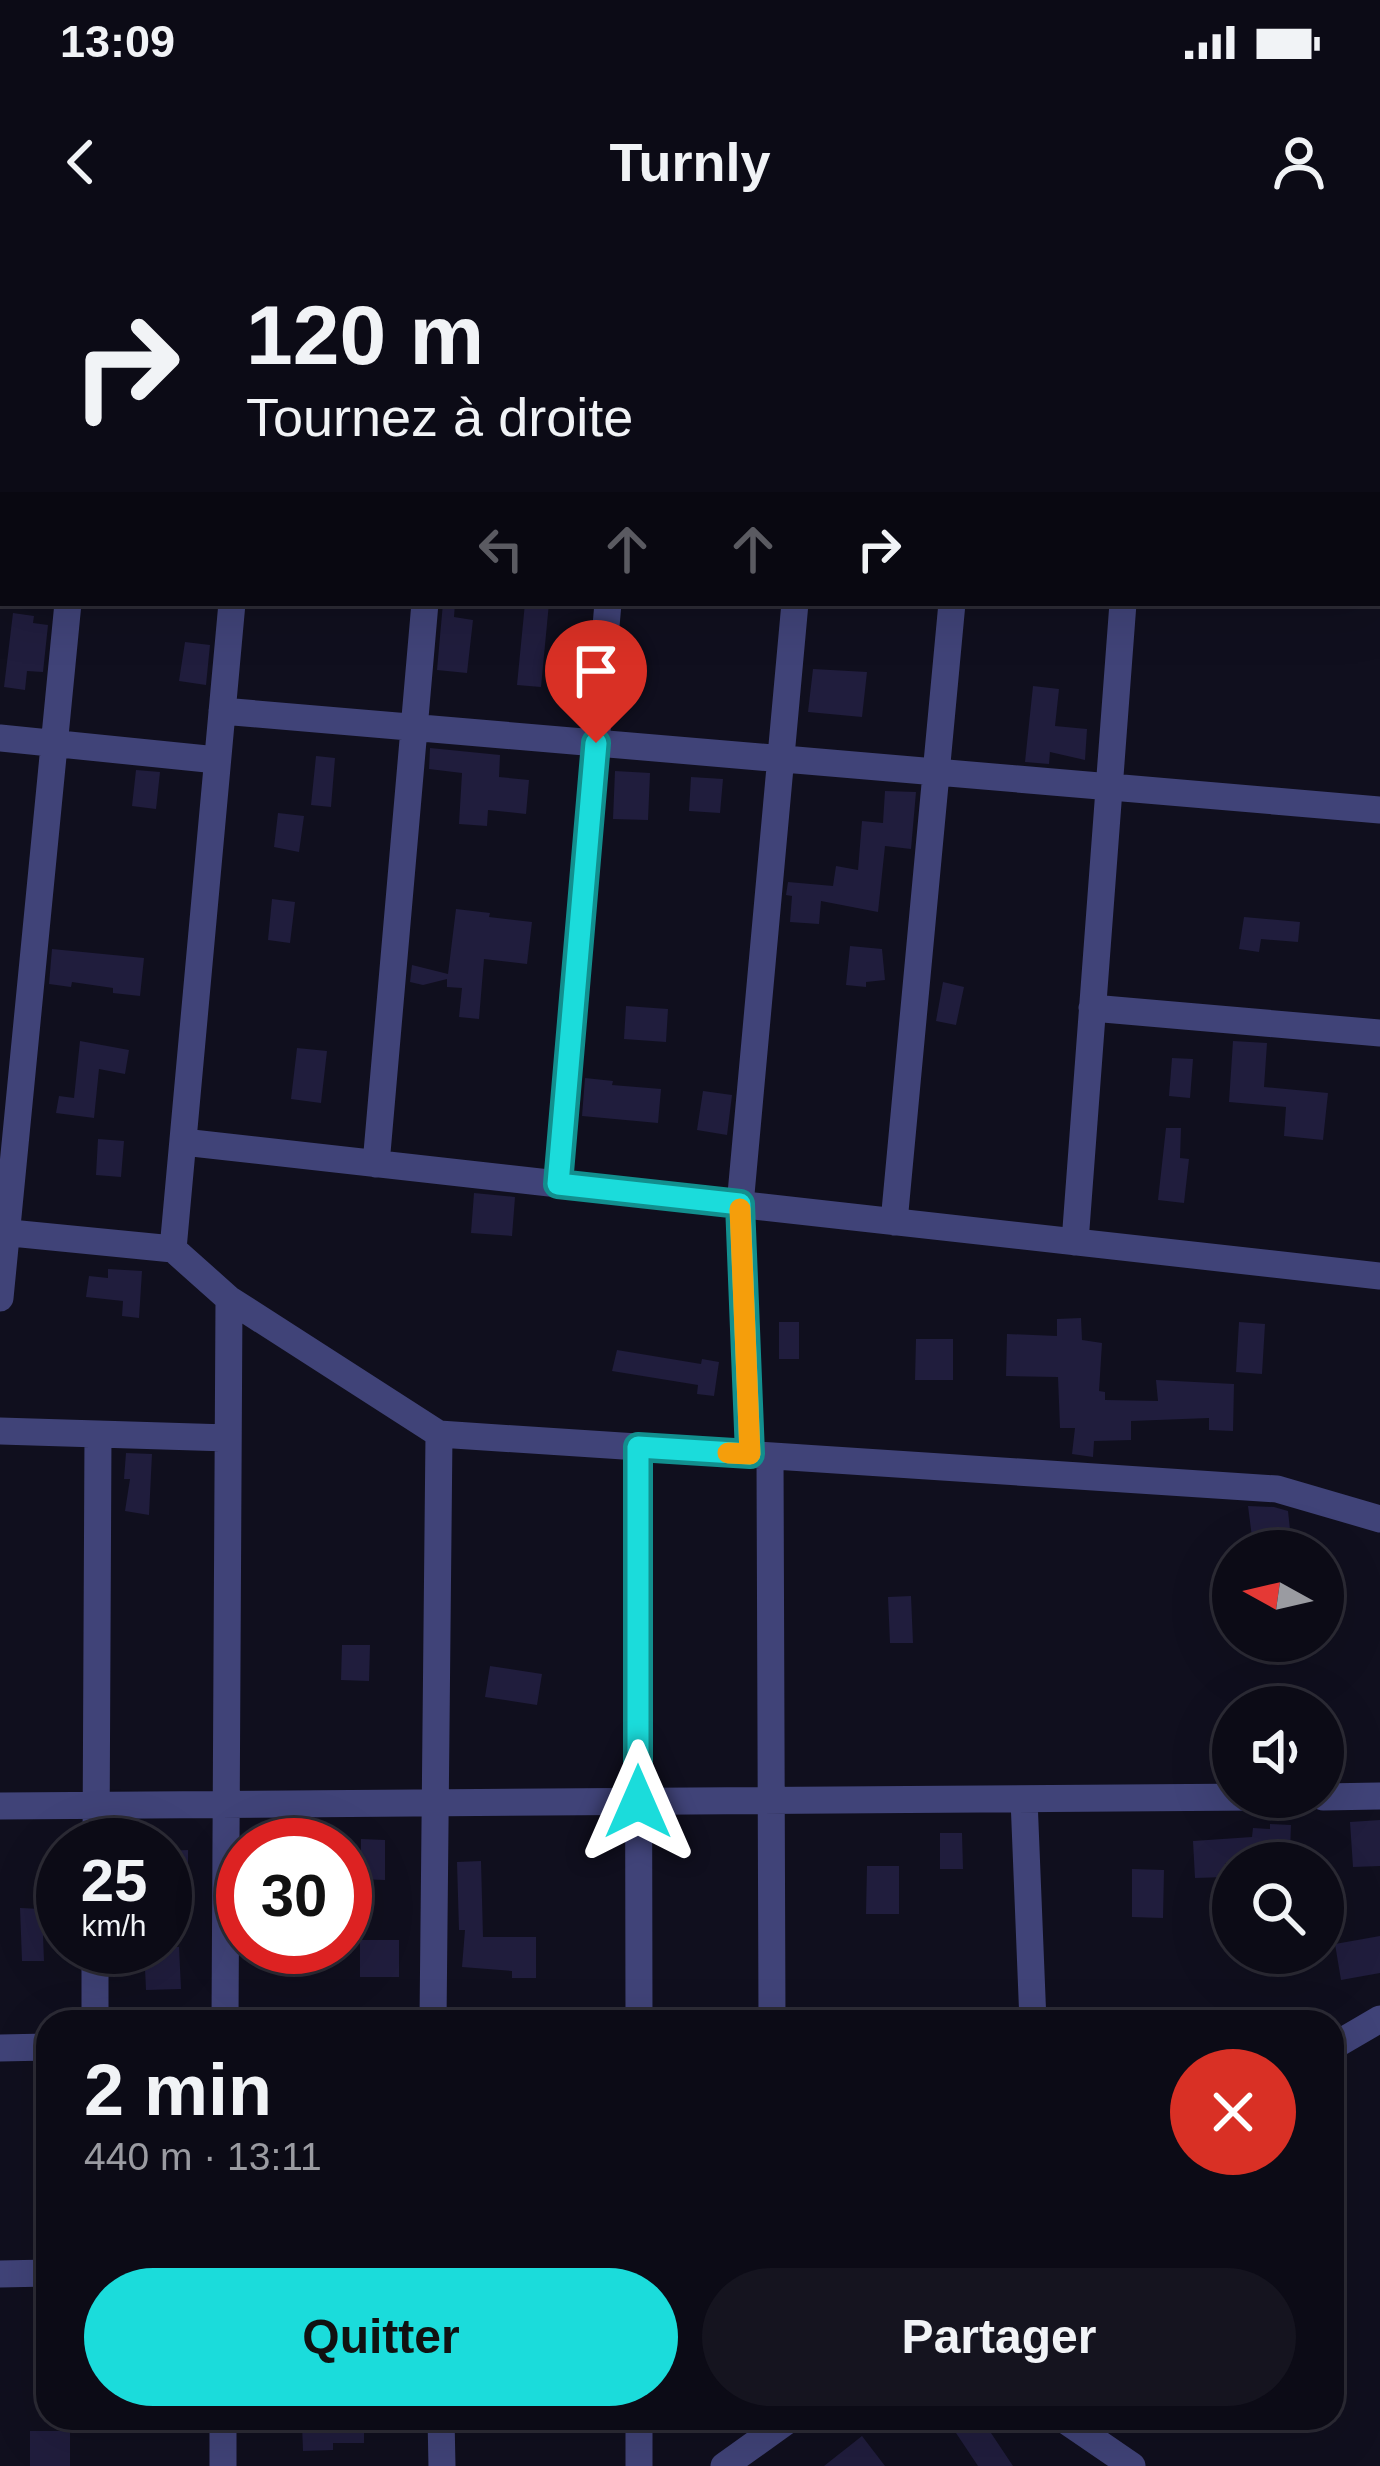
<!DOCTYPE html>
<html lang="fr">
<meta charset="utf-8">
<style>
body{margin:0;font-family:Arial,sans-serif;background:#15141f;color:#f1f3f6;height:100vh;display:flex;flex-direction:column;font-size:45px;white-space:nowrap}
*{box-sizing:border-box;margin:0}
p{font-size:39px;color:#9a9ba1}
.icon{flex:none;width:66px;height:66px;fill:none;stroke:currentColor;stroke-width:2;stroke-linecap:round;stroke-linejoin:round}
.map{position:relative;flex:1;overflow:hidden}
.details{position:absolute;left:36px;top:1770px;width:1308px;height:420px;display:flex;flex-direction:column;background:#0c0b16;border-radius:36px;box-shadow:0 12px 48px #0002,0 0 0 3px #2c2b35}
.details>*{flex:none}
.top-card{position:absolute;left:0px;top:0px;width:1380px;height:366px;box-shadow:0 12px 48px #0002,0 0 0 3px #2c2b35;background:#0c0b16;color:#f1f3f6;overflow:hidden}
.needle{width:78px;rotate:278deg}
.tools{position:absolute;left:1212px;top:1290px;display:grid;gap:24px}
.tools a{display:grid;place-items:center;width:132px;height:132px;border-radius:50%;background:#0c0b16;box-shadow:0 12px 48px #0002,0 0 0 3px #2c2b35;font-size:60px}
.speed{position:absolute;left:36px;top:1578px;display:flex;gap:24px;font-size:60px;font-weight:700;text-align:center}
.speed>*{display:grid;place-content:center;width:156px;height:156px;border-radius:50%;background:#0c0b16;box-shadow:0 12px 48px #0002,0 0 0 3px #2c2b35;line-height:1}
.speed small{font-size:30px;font-weight:400}
.speed .limit{border:18px solid #d22;background:#fff;color:#111}
.pin{position:absolute;display:grid;place-items:center;width:102px;height:102px;color:#fff;margin:-123px -51px;border-radius:50% 50% 50% 0;rotate:-45deg;box-shadow:0 0 12px #0007}
.pin .icon{rotate:45deg}
.me{position:absolute;width:132px;margin:-66px;rotate:0deg;stroke-linejoin:round;filter:drop-shadow(0 0 9px #0008)}
.turn{display:flex;align-items:center;gap:42px;height:252px;padding:0 48px;font-size:54px}
.turn .icon{width:156px;height:156px;stroke-width:2.5}
.turn b{display:block;font-size:84px;line-height:102px}
.lanes{display:flex;align-items:center;height:114px;padding:0 48px;background:#0003;justify-content:center;gap:60px;direction:ltr}
.lanes .off{opacity:.35}
.round{display:grid;place-items:center;flex:none;width:126px;height:126px;border-radius:63px;background:#15141f}
.head{display:flex;align-items:center;justify-content:space-between;height:204px;padding:0 48px}
h1{font-size:72px;font-weight:600;line-height:90px}
.button{display:flex;gap:24px;margin-top:auto;padding:24px 48px}
.button a{flex:1;height:138px;border-radius:72px;background:#1bdcdb;color:#111;font-size:48px;font-weight:600;line-height:138px;text-align:center}
.button a+a{background:#15141f;color:#f1f3f6}
.status{display:flex;justify-content:space-between;align-items:center;height:84px;padding:0 60px;background:#0c0b16;direction:ltr}
.status svg{height:33px;fill:currentColor}
header{display:flex;justify-content:space-between;align-items:center;height:156px;padding:0 48px;background:#0c0b16;font-size:54px;font-weight:600}
.map>svg:first-child{display:block}
</style>
<div class="status"><b>13:09</b><svg viewBox="0 0 49 12"><path d="M0 12V9h3v3zM5 12V6h3v6zM10 12V3h3v9zM15 12V0h3v12zM26 1h20v11H26zM47 4h2v5h-2z"/></svg></div>
<header><svg class="icon" aria-label="back" viewBox="0 0 24 24"><path d="M15 5l-7 7 7 7"/></svg>Turnly<svg class="icon" aria-label="person" viewBox="0 0 24 24"><circle cx="12" cy="8" r="4"/><path d="M4 21q1-7 8-7t8 7"/></svg></header>
<div class="map">
<svg width="1380" height="2226" viewBox="0 0 1380 2226">
<rect width="100%" height="100%" fill="#100f1e"/>
<path fill="#201d3d" d="M443,363H455L454,377L473,380L467,433L437,430Z
M525,363H549L541,447L517,445Z
M13,373L34,376L33,383L48,385L43,432L27,431L25,450L4,447Z
M185,402L210,405L206,445L179,441Z
M813,429L867,432L862,477L808,472Z
M1033,446L1059,449L1055,486L1087,489L1085,520L1050,512L1049,524L1025,522Z
M430,508L500,515L499,537L529,540L526,574L488,570L487,586L459,584L462,533L429,529Z
M316,516L335,518L331,567L311,565Z
M136,530L160,532L156,569L132,566Z
M615,531L650,533L648,580L613,579Z
M691,537L723,539L720,573L689,571Z
M885,551L916,552L911,609L885,606L878,672L821,661L819,684L790,682L792,656L786,655L788,642L833,646L836,626L858,630L862,581L883,583Z
M278,573L304,576L299,612L274,607Z
M272,659L295,662L290,703L268,700Z
M456,669L490,673L489,677L532,682L527,724L484,719L479,779L459,777L462,748L447,747V739L423,745L410,742L412,725L448,734Z
M1244,677L1300,682L1298,702L1261,699L1259,712L1239,709Z
M850,706L882,709L885,740L866,742V747L846,745Z
M52,709L144,718L140,756L113,753V748L72,742L71,747L49,744Z
M943,742L964,747L956,785L936,781Z
M626,766L668,769L666,802L624,799Z
M80,801L129,810L125,834L99,829L94,878L56,873L59,856L74,858Z
M1233,801L1267,803L1264,847L1328,853L1323,900L1284,896L1286,867L1229,862Z
M297,808L327,811L321,863L291,859Z
M1172,818L1193,819L1190,858L1169,856Z
M585,838L613,841L612,845L661,849L658,883L582,876Z
M703,851L732,855L727,895L697,890Z
M1166,888H1181L1180,918L1189,919L1184,963L1158,960Z
M98,899L124,901L121,937L96,935Z
M474,953L515,957L512,996L471,993Z
M108,1029L142,1031L139,1078L122,1076L123,1061L86,1057L89,1036L108,1038Z
M1081,1078L1082,1100L1102,1103L1099,1151L1105,1152V1160L1158,1161L1156,1140L1234,1144L1233,1191L1209,1190V1178L1131,1181V1200L1094,1201L1093,1217L1072,1214L1075,1188H1060L1058,1137L1006,1136L1007,1094L1057,1096V1079Z
M779,1082H799V1119H779Z
M1239,1082L1265,1084L1262,1134L1236,1132Z
M916,1099H953V1140H915Z
M617,1110L701,1124L702,1119L719,1122L714,1156L697,1154L698,1145L612,1131Z
M126,1213L152,1214L149,1275L125,1271L130,1239H124Z
M1248,1266L1274,1267L1288,1271L1291,1299L1253,1305Z
M911,1356L913,1403H890L888,1357Z
M342,1405H370L369,1441L341,1440Z
M490,1426L542,1434L537,1465L485,1457Z
M1380,1580V1626L1353,1627L1350,1582Z
M1270,1584L1291,1585L1290,1612L1262,1611V1623H1225L1226,1637L1195,1638L1193,1601L1252,1597L1253,1588L1270,1589Z
M940,1593H962L963,1629H940Z
M361,1599L385,1600V1640L361,1639Z
M188,1610V1634H185L187,1688L165,1689V1611Z
M481,1621L483,1697H536V1738H512V1731L462,1727L465,1690H459L457,1622Z
M867,1626H899V1674H866Z
M1132,1629L1164,1630L1163,1678L1132,1677Z
M20,1668L42,1669L44,1721H22Z
M1380,1696V1733L1341,1740L1335,1704Z
M360,1700H399V1737H360Z
M144,1707H179L181,1749L146,1750Z
M339,2178H364V2203H333V2210L303,2211L302,2184L339,2183Z
M946,2178H981L1013,2226H978Z
M30,2191H70V2226H30Z
M862,2196L885,2226H824Z"/>
<g fill="none" stroke-linecap="round" stroke-linejoin="round">
<path stroke="#404378" stroke-width="27" d="M264,3V0
M456,3V0
M639,3V0
M827,3L828,0
M985,3L986,0
M1150,3V0
M0,6H3
M1377,136H1380
M1377,348H1380
M222,471L1380,570
M0,498L217,520
M1092,768L1380,793
M183,902L1380,1036
M376,924L425,363
M558,944L608,363
M894,982L952,363
M0,992L173,1009L229,1059L439,1194L1277,1249L1380,1279
M1075,1002L1123,363
M173,1009L232,363
M0,1058L68,363
M0,1191L228,1198
M638,1207L639,1782
M750,1214L740,965L795,363
M770,1216L772,1782
M1323,1557L1379,1556
M1024,1559L1033,1782
M0,1566L1258,1557
M96,1605L98,1194
M95,1782V1707
M225,1782L229,1059
M433,1782L439,1194
M1332,1807L1380,1779
M0,1808L48,1807
M0,2034L48,2033
M441,2178L442,2226
M639,2178V2226
M1062,2178L1132,2226
M223,2226V2178
M724,2226L791,2178"/>
</g>
<g fill="none" stroke-linecap="round" stroke-linejoin="round">
<g stroke="#128f8e" stroke-width="30">
<path id="route" d="M596,503L558,944L740,964L750,1214L638,1207V1562"/>
</g>
<use href="#route" stroke="#1bdcdb" stroke-width="21"/>
<path stroke="#f59e0b" stroke-width="21" d="M728,1213L750,1214L740,969"/>
</g>
</svg>
<div class="tools">
<a><svg class="needle" viewBox="-14 -14 28 28"><path d="M0-13l5 13h-10z" fill="#e53935"/><path d="M0 13l5-13h-10z" fill="#9a9ba1"/></svg></a>
<a><svg class="icon" aria-label="sound" viewBox="0 0 24 24"><path d="M4 9h4l5-4v14l-5-4H4zM17 9q2 3 0 6"/></svg></a>
<a><svg class="icon" aria-label="search" viewBox="0 0 24 24"><circle cx="10" cy="10" r="6"/><path d="M15 15l6 6"/></svg></a>
</div>
<div class="speed"><div>25<small>km/h</small></div><div class="limit">30</div></div>
<div class="pin" style="left:596px;top:503px;background:#d93025"><svg class="icon" aria-label="arrive" viewBox="0 0 24 24"><path d="M6 21V4h12l-3 4 3 4H6"/></svg></div>
<svg class="me" style="left:638px;top:1562px" viewBox="-20 -20 40 40"><path d="M0-17L14 15 0 8-14 15z" fill="#1bdcdb" stroke="#fff" stroke-width="4"/></svg>
<div class="top-card">
<div class="turn"><svg class="icon" aria-label="right" viewBox="0 0 24 24"><path d="M7 20v-9h11M14 6l5 5-5 5"/></svg><div><b>120 m</b>Tournez à droite</div></div>
<div class="lanes"><svg class="icon off" aria-label="left" viewBox="0 0 24 24"><path d="M17 20v-9H6M10 6l-5 5 5 5"/></svg><svg class="icon off" aria-label="ahead" viewBox="0 0 24 24"><path d="M12 20V5M6 11l6-6 6 6"/></svg><svg class="icon off" aria-label="ahead" viewBox="0 0 24 24"><path d="M12 20V5M6 11l6-6 6 6"/></svg><svg class="icon" aria-label="right" viewBox="0 0 24 24"><path d="M7 20v-9h11M14 6l5 5-5 5"/></svg></div>
</div>
<section class="details">
<div class="head"><div><h1>2 min</h1><p>440 m · 13:11</p></div><a class="round" style="background:#d93025;color:#fff"><svg class="icon" aria-label="close" viewBox="0 0 24 24"><path d="M6 6l12 12M18 6L6 18"/></svg></a></div>
<div class="button"><a>Quitter</a><a>Partager</a></div>
</section>
</div>
